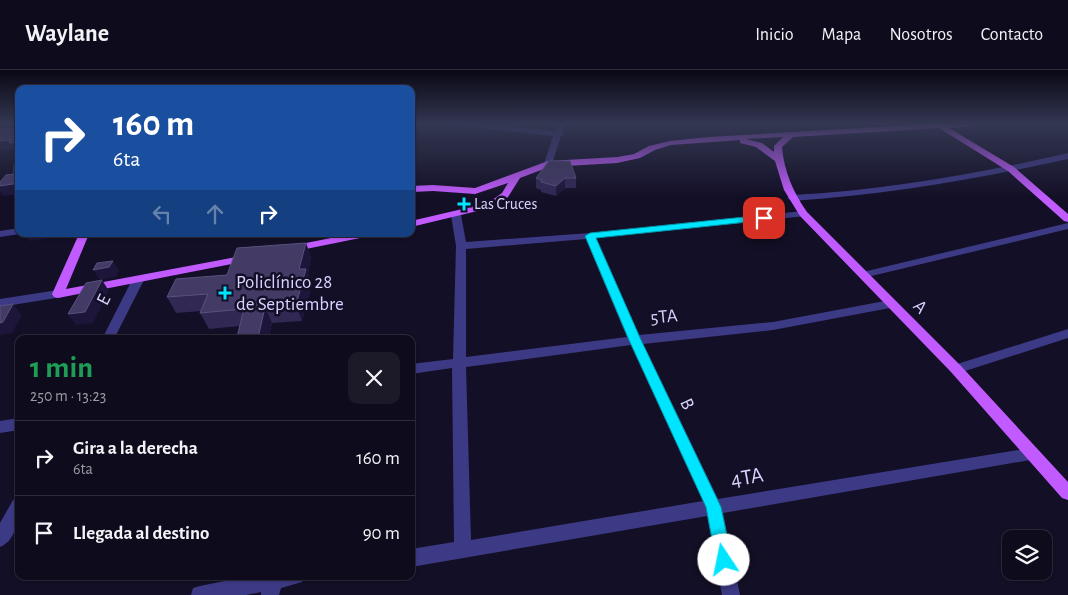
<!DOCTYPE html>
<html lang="es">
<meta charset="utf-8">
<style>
body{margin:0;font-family:"Alegreya Sans",sans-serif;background:#1c1929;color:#f1f3f6;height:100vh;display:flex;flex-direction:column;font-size:19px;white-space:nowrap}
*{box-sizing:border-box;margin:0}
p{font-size:16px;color:#9b9ba3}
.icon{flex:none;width:28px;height:28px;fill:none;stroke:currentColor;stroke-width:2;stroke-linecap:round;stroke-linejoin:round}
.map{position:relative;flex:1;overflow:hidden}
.drawer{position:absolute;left:15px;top:265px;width:400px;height:245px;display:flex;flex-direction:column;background:#0e0b1c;border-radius:10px;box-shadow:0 1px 4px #0004,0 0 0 1px #2e2b3b}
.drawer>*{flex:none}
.banner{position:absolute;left:15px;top:15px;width:400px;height:152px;border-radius:10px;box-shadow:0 1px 4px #0004,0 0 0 1px #2e2b3b;background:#1a4fa0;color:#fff;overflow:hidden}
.buttons{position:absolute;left:1002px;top:460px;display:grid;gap:10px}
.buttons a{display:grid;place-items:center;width:50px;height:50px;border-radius:10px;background:#0e0b1c;box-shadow:0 1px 4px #0004,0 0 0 1px #2e2b3b;font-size:25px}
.pin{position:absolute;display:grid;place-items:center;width:42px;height:42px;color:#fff;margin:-21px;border-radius:10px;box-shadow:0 2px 8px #0006}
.me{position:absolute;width:55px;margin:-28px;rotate:349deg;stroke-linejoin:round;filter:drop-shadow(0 0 4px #0008)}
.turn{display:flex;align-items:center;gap:18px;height:105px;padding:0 15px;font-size:22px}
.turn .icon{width:65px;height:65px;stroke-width:2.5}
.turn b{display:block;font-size:35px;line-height:42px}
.lanes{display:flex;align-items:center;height:48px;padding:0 15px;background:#0003;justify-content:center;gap:25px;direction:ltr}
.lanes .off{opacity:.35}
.round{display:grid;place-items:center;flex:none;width:52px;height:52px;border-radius:10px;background:#1c1929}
.summary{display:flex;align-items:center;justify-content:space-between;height:85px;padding:0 15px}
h1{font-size:30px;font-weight:700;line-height:38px;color:#1e9e55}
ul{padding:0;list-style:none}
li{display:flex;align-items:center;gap:15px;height:75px;padding:0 15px;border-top:1px solid #2e2b3b}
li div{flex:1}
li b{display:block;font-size:19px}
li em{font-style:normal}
header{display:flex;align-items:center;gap:30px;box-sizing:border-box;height:70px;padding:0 25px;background:#0e0b1c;border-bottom:1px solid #2e2b3b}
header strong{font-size:24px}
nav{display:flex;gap:28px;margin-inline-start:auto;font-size:18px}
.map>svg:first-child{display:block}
</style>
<header>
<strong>Waylane</strong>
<nav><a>Inicio</a><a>Mapa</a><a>Nosotros</a><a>Contacto</a></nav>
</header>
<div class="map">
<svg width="1068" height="525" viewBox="0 0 1068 525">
<rect width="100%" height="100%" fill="#130f26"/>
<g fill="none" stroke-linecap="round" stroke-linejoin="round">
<path fill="#3d3a85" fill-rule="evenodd" d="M411,54H427L411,58Z
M456,54H484L555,61L557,54H565L562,62L564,64L561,66L552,94L548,97L544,94L553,66L460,56Z
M1068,83V89C977,109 886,125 792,131L787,128L792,125C885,120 977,104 1068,83Z
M803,141L806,142V146L596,168L639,265L773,252L890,230L896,234L890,238L773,260L643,274L718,429L1031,378L1036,379L1039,384L1036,389L723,443L740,525H722L707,446L411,497V479L454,472L452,298L411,304V294L453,289L456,176L451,145L453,143H459L461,145L466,172L590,163ZM586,169L627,267L466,287V179ZM631,275L703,431L471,470L466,297Z
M1068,153V159L863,208L857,205L863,202Z
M19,158L20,164L0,167V161Z
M138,206L144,210L114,269H102L132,210Z
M58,220L62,221L64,224L62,227L0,237V229Z
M1068,259V268L956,304L951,302L949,299L951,296Z
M19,348V360L0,363V351Z
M19,428C19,444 18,470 0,477V453L13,430Z
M249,506H305L302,512L281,518L279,525H261V522L246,525H191L193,518L200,516Z"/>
<path fill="#c25bff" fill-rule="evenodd" d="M930,54H977L973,56L949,58L1014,97L1068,144V152L1064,151L1008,101L939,58L793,67L782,77C784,101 793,122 807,142L961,296L1068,412V430L1062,428L951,302L800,146L784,120L775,91L756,77L740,73V70L671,75L655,80L640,88L617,93L549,97L520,108L508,127L494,137L411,157V151L488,133L502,123L508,113L475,124L433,121L411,122V116L433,115L475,118L548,91L617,87L634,84L649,76L670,71L708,67ZM783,67L774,76V82L762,73L746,69Z
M79,164H89L66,219L247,185L252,188L247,191L58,228L54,227L52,224Z
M351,164H370L365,167L291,182L286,179L291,176Z"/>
</g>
<path fill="#312854" d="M536,108H576V118H565L556,126L541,122V120L536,118Z
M306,173L311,188L308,203L312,214L302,251L272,253L269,267L275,266L276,269H228L237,267L240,256L209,259L200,243L201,241L176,243L167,227L227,205Z"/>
<path fill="#1d163a" d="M0,54H16L19,59L0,61Z
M11,70L19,72V81H15L13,79L0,81V71Z
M565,108V118L556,126V116Z
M19,113V124L3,126L0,121V116Z
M23,164H55L52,168L29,171Z
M306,173L311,188L308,203L312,214L302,251L296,235L299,199Z
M113,191L119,201L116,207L100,210L93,200Z
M102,210L109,221L93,253L76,255L68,244Z
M13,234L22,245L12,263L0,265V253Z
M265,237L272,253L268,269L258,268Z"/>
<path fill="#433a66" stroke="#5a527e" d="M15,54H19V72L9,73L11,70L0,71V59L14,58Z
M19,89V113L0,116V112L6,105L14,104V95Z
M549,91H570L576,108H565L556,116L541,112L542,110L536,108Z
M306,173L299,199H306L296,235L265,237L258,268L275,266L274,269H228L237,267L244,239L200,243L208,224L167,227L176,209L227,205L237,178Z
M113,191L109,197L93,200L97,193Z
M102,210L85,242L68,244L86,213Z
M13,234L3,252L0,253V236Z"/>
<linearGradient id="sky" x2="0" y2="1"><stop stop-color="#0a0815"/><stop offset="0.42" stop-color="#333752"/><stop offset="1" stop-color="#333752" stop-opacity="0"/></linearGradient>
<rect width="1068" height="128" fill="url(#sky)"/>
<path fill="#00e5ff" stroke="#0095a6" d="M764,145L769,148L767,150L596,168L641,270L721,437L732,490L730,495L724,498L718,495L716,490L706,437L629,270L585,166L590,163Z"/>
<g fill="#00e5ff" stroke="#130f26" stroke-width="2">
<path d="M461.5 126.5h5v5h5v5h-5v5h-5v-5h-5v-5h5z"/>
<path d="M222.5 215.5h5v5h5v5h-5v5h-5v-5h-5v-5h5z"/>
</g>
<g text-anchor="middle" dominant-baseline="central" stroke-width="5" stroke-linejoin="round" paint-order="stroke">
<g font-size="16" fill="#d9d4ff" stroke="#130f26" text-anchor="start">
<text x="474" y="134">Las Cruces</text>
</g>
<g font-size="19" fill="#d9d4ff" stroke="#130f26" text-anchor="start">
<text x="236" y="212">Policlínico 28<tspan x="236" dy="22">de Septiembre</tspan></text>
</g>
<g font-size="19" fill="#d9d4ff" stroke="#130f26">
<text transform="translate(104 230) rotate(-63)">E</text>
<text transform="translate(920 237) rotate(45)">A</text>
<text transform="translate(664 247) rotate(-6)">5TA</text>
<text transform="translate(687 334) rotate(65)">B</text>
</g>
<g font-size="22" fill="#d9d4ff" stroke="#130f26">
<text transform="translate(747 407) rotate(-10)">4TA</text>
</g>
</g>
</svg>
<div class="buttons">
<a><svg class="icon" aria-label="layers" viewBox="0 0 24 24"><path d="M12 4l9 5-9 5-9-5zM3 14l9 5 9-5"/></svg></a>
</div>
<div class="pin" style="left:764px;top:148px;background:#d93025"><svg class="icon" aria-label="arrive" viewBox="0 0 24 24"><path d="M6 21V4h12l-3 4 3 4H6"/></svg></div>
<svg class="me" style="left:724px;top:490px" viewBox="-20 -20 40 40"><circle r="19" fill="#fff"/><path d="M0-13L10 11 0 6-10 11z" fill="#00e5ff"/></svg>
<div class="banner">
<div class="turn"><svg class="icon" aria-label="right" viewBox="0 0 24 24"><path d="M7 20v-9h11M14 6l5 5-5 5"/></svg><div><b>160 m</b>6ta</div></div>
<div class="lanes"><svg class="icon off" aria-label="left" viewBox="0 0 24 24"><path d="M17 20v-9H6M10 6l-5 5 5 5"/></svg><svg class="icon off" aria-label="ahead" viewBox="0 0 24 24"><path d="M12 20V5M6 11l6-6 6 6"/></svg><svg class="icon" aria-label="right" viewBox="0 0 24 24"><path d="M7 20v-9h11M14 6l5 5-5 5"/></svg></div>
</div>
<section class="drawer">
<div class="summary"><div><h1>1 min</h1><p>250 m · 13:23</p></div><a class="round"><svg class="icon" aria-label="close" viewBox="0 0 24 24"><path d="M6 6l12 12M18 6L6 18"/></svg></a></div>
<ul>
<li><svg class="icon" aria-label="right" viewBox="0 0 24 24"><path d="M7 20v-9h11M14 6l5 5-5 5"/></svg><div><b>Gira a la derecha</b><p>6ta</p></div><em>160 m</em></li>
<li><svg class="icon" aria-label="arrive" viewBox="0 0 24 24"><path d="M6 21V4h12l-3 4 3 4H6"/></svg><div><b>Llegada al destino</b></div><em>90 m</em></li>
</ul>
</section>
</div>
